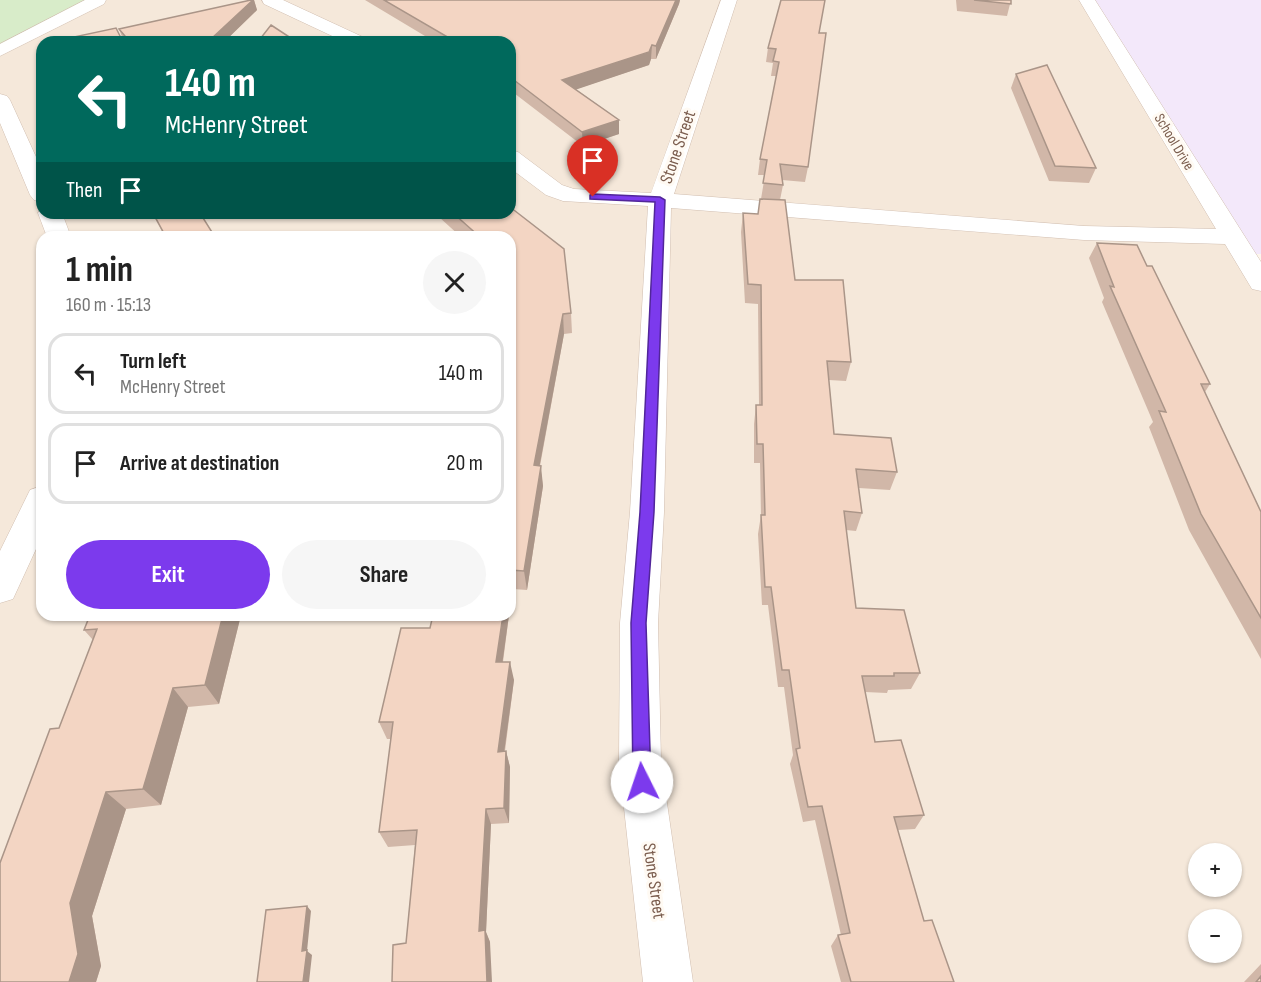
<!DOCTYPE html>
<meta charset="utf-8">
<style>
body{margin:0;font-family:"Sofia Sans Condensed",sans-serif;background:#f6f6f6;color:#222;height:100vh;display:flex;flex-direction:column;font-size:22px;white-space:nowrap}
*{box-sizing:border-box;margin:0}
p{font-size:20px;color:#767676}
.icon{flex:none;width:33px;height:33px;fill:none;stroke:currentColor;stroke-width:2;stroke-linecap:round;stroke-linejoin:round}
.map{position:relative;flex:1;overflow:hidden}
.details{position:absolute;left:36px;top:231px;width:480px;height:390px;display:flex;flex-direction:column;background:#fff;border-radius:18px;box-shadow:0 2px 4px #0004}
.details>*{flex:none}
.top-card{position:absolute;left:36px;top:36px;width:480px;height:183px;border-radius:18px;box-shadow:0 2px 4px #0004;background:#00695c;color:#fff;overflow:hidden}
.fabs{position:absolute;left:1188px;top:843px;display:grid;gap:12px}
.fabs a{display:grid;place-items:center;width:54px;height:54px;border-radius:50%;background:#fff;box-shadow:0 2px 4px #0004;font-size:30px}
.pin{position:absolute;display:grid;place-items:center;width:51px;height:51px;color:#fff;margin:-62px -26px;border-radius:50% 50% 50% 0;rotate:-45deg;box-shadow:0 0 6px #0007}
.pin .icon{rotate:45deg}
.me{position:absolute;width:66px;margin:-33px;rotate:356deg;stroke-linejoin:round;filter:drop-shadow(0 0 4px #0008)}
.turn{display:flex;align-items:center;gap:21px;height:126px;padding:0 30px;font-size:27px}
.turn .icon{width:78px;height:78px;stroke-width:2.5}
.turn b{display:block;font-size:42px;line-height:51px}
.then{display:flex;align-items:center;height:57px;padding:0 30px;background:#0003;gap:12px;font-size:22px}
.round{display:grid;place-items:center;flex:none;width:63px;height:63px;border-radius:32px;background:#f6f6f6}
.head{display:flex;align-items:center;justify-content:space-between;height:102px;padding:0 30px}
h1{font-size:36px;font-weight:700;line-height:45px}
.button{display:flex;gap:12px;margin-top:auto;padding:12px 30px}
.button a{flex:1;height:69px;border-radius:36px;background:#7c3aed;color:#fff;font-size:24px;font-weight:700;line-height:69px;text-align:center}
.button a+a{background:#f6f6f6;color:#222}
ul{padding:0;list-style:none}
li{display:flex;align-items:center;gap:18px;height:81px;margin:0 12px 9px;padding:0 18px;border:3px solid #e0e0e0;border-radius:18px}
li div{flex:1}
li b{display:block;font-size:22px}
li em{font-style:normal}
.map>svg:first-child{display:block}
</style>
<div class="map">
<svg width="1261" height="982" viewBox="0 0 1261 982">
<rect width="100%" height="100%" fill="#fdf6ec"/>
<path fill="#f5e8da" fill-rule="evenodd" d="M98,0H1087L1261,283V982H0V51ZM42,42H510V213H42ZM42,237H510V615H42ZM1198,854H1232V886H1198ZM1198,920H1232V952H1198Z"/>
<path fill="#f3e8fa" d="M1087,0H1261V254H1244Z"/>
<path fill="#d8ecc9" d="M0,0H99L0,51Z"/>
<g fill="none" stroke-linecap="round" stroke-linejoin="round">
<g stroke="#d1beb0" stroke-width="1">
<path id="minor" d="M85,0H106L104,4L0,56V44Z
M262,0H283L365,38L368,42H345L264,4Z
M721,0H737L674,194L1084,226L1216,229L1079,0H1095L1261,262V291L1252,289L1225,244L1084,240L671,208L664,512L658,623L661,762L693,982H643L619,762L620,623L630,512L648,206L563,201L546,195L510,168V150L518,152L562,185L574,189L651,193Z
M0,94L7,96L10,100L42,170V202L34,200L30,195L0,123Z
M42,208V213H62L71,237H47L38,213Z
M42,486V536L13,599L0,603V551L30,490Z"/>
</g>
<use href="#minor" fill="#fff" fill-rule="evenodd"/>
</g>
<path fill="#d1b7a8" d="M251,0H254L257,10L224,42H124L119,29Z
M365,0H680L679,4L656,59H651L649,65L576,89L619,120V134L583,146L510,90V42H435Z
M956,0H1011L1007,16L957,11Z
M819,33L808,167L805,182L782,180L783,185L780,200L761,199L765,175H758L760,159L776,76H771L773,63L766,62L768,48Z
M1016,74L1096,168L1089,183L1049,181L1011,88Z
M152,213H200L215,237H165Z
M438,213H510L571,313L572,333L564,334L540,466L543,486L527,590L513,589L510,609V237H461L439,217Z
M743,213L795,280L851,362L846,381L829,380L834,434L897,472L890,490L859,488L862,513L856,531L846,530L856,608L920,673L911,689L888,690L887,693L865,692L875,742L924,815L915,829L898,830L924,921L954,982H841L831,946L838,935H841L815,820L803,822L790,764L793,755L784,687H778L768,605H762L758,534L761,515L760,463H754V424L756,405H759L758,304L745,303L741,232Z
M1097,243L1147,266L1210,384L1205,392L1261,512V659L1189,530L1149,427L1153,422L1102,302L1104,298L1089,258Z
M90,615H241L219,704L188,707L161,805L126,809L92,916L101,966L96,982L59,728L93,640L84,630Z
M433,615H509L503,662L514,680L505,751H506L510,767L509,823L491,824L486,932L490,942L406,943L415,845L388,847L379,832L391,739H387L379,722L430,628Z
M1261,964V982H1244Z"/>
<path fill="#aa9588" d="M253,0H254L257,10L224,42H213L211,39Z
M676,0H680L679,4L656,59V46Z
M652,45L651,59L649,65L563,94L562,80Z
M619,120V134L583,146L582,132Z
M563,314L564,334L536,485L534,465Z
M541,466L543,486L527,590L524,571Z
M510,575L513,589L510,609Z
M223,615H241L219,704L205,685Z
M503,615H509L500,680L496,662Z
M510,662L514,680L502,768L498,752Z
M173,688L188,707L161,805L143,789Z
M506,751L510,767L509,823L504,808Z
M106,792L126,809L92,916L101,966L96,982H69L70,903Z
M486,809L491,824L486,932L490,942L492,982H487L479,931Z
M307,906L311,911L307,951L312,955L309,982H303L302,951Z"/>
<path fill="#f3d5c3" stroke="#aa9588" stroke-width="1.5" d="M251,0H253L211,39L214,42H130L119,29Z
M384,0H676L656,46L652,45L649,52L562,80L619,120L582,132L510,77V42H456Z
M781,0H825L819,33H826L808,167L780,164L783,185L763,183L767,160L760,159L779,62L773,61L776,49L768,48Z
M974,0H1011V4Z
M271,25L297,42H264L260,39Z
M116,28L123,42H55V41Z
M1047,65L1096,168L1055,166L1016,74Z
M760,199L785,200L795,280H843L851,362L827,361L834,434L891,438L897,472L856,469L862,513L844,511L856,608L904,610L920,673H894V676H862L875,742L901,740L924,815L894,817L924,921L932,920L954,982H851L838,935L850,933L822,806L808,807L796,749L800,748L789,670H782L771,587H765L761,515H765L763,444H757L756,405H762L761,285L748,284L743,213L758,214Z
M510,207L564,249L571,313L563,314L534,465L541,466L524,571L510,570V237H480L453,213H510Z
M153,213H200L215,237H166Z
M1097,243L1137,245L1147,266H1152L1210,384H1201L1261,512V618L1201,514L1159,411L1166,412L1110,286L1114,287Z
M90,615H223L205,685L173,688L143,789L106,792L70,903L78,954L69,982H0V863L50,729L59,728L97,629L84,630Z
M433,615H503L496,662H510L498,752L506,751L504,808L486,809L479,931L485,930L487,982H392L393,945L406,943L417,830L379,832L393,722H379L401,628H430Z
M307,906L302,951L307,950L303,982H257L266,910Z
M1261,976V982H1256Z"/>
<path fill="#7c3aed" stroke="#51269a" stroke-width="1.5" d="M593,194L660,197L665,200L654,512L646,623L651,782L648,788L642,790L636,788L633,782L631,623L640,512L655,202L590,199V195Z"/>
<g text-anchor="middle" dominant-baseline="central" stroke-width="6" stroke-linejoin="round" paint-order="stroke">
<g font-size="15" fill="#7a5c4d" stroke="#fffaf3">
<text transform="translate(1174 142) rotate(59)">School Drive</text>
</g>
<g font-size="18" fill="#7a5c4d" stroke="#fffaf3">
<text transform="translate(678 147) rotate(-71)">Stone Street</text>
<text transform="translate(654 881) rotate(82)">Stone Street</text>
</g>
</g>
</svg>
<div class="fabs">
<a>+</a>
<a>−</a>
</div>
<div class="pin" style="left:593px;top:197px;background:#d93025"><svg class="icon" aria-label="arrive" viewBox="0 0 24 24"><path d="M6 21V4h12l-3 4 3 4H6"/></svg></div>
<svg class="me" style="left:642px;top:782px" viewBox="-20 -20 40 40"><circle r="19" fill="#fff"/><path d="M0-13L10 11 0 6-10 11z" fill="#7c3aed"/></svg>
<div class="top-card">
<div class="turn"><svg class="icon" aria-label="left" viewBox="0 0 24 24"><path d="M17 20v-9H6M10 6l-5 5 5 5"/></svg><div><b>140 m</b>McHenry Street</div></div>
<div class="then">Then<svg class="icon" aria-label="arrive" viewBox="0 0 24 24"><path d="M6 21V4h12l-3 4 3 4H6"/></svg></div>
</div>
<section class="details">
<div class="head"><div><h1>1 min</h1><p>160 m · 15:13</p></div><a class="round"><svg class="icon" aria-label="close" viewBox="0 0 24 24"><path d="M6 6l12 12M18 6L6 18"/></svg></a></div>
<ul>
<li><svg class="icon" aria-label="left" viewBox="0 0 24 24"><path d="M17 20v-9H6M10 6l-5 5 5 5"/></svg><div><b>Turn left</b><p>McHenry Street</p></div><em>140 m</em></li>
<li><svg class="icon" aria-label="arrive" viewBox="0 0 24 24"><path d="M6 21V4h12l-3 4 3 4H6"/></svg><div><b>Arrive at destination</b></div><em>20 m</em></li>
</ul>
<div class="button"><a>Exit</a><a>Share</a></div>
</section>
</div>
